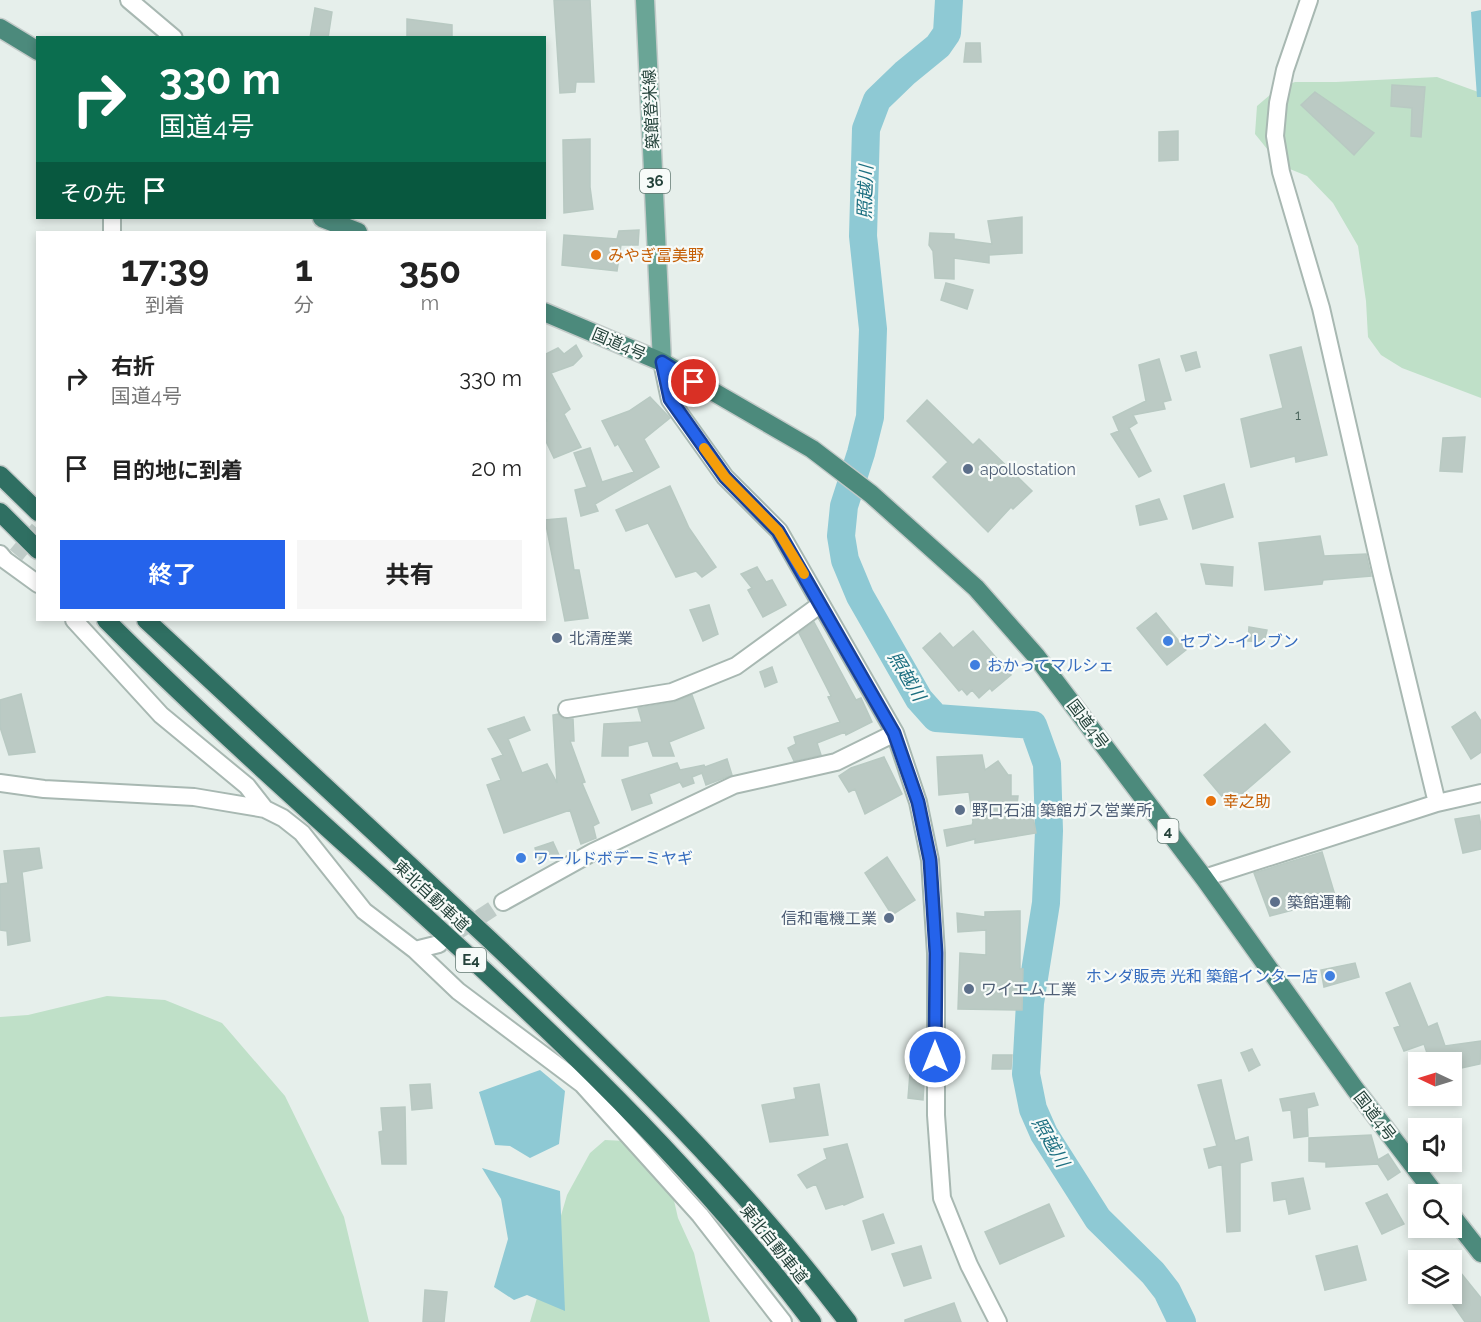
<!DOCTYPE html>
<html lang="ja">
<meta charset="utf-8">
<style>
body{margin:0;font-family:Raleway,"Noto Sans JP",sans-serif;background:#f6f6f6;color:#222;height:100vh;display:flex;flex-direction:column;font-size:22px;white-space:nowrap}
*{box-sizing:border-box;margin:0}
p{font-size:20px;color:#767676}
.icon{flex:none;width:33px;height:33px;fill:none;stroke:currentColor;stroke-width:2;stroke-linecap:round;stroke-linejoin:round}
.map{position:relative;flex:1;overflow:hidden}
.panel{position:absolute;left:36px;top:231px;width:510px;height:390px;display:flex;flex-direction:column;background:#fff;border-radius:0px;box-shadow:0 3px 9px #0003}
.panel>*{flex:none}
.hud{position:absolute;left:36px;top:36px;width:510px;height:183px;border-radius:0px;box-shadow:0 3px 9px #0003;background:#0b6e4f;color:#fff;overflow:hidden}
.needle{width:39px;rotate:274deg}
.tools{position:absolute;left:1408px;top:1052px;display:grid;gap:12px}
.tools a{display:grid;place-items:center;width:54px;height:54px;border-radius:0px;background:#fff;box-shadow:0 3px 9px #0003;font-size:30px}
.pin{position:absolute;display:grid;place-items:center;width:51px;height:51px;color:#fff;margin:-26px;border:3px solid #fff;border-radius:50%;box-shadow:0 2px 6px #0007}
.me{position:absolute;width:66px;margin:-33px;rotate:0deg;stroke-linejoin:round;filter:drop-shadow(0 0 4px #0008)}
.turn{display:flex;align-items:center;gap:21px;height:126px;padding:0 24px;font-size:27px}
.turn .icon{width:78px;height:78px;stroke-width:2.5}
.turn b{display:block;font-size:42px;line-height:51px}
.then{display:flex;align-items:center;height:57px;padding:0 24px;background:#0003;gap:12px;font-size:22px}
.eta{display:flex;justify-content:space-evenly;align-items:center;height:102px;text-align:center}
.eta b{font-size:36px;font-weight:700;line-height:42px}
.primary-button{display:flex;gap:12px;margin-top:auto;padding:12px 24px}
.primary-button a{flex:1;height:69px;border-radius:0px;background:#2563eb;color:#fff;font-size:24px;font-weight:700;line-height:69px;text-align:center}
.primary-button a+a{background:#f6f6f6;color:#222}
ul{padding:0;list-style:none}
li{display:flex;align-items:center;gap:18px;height:90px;padding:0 24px}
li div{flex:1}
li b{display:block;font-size:22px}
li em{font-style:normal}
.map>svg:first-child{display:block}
</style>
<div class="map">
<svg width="1481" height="1322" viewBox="0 0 1481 1322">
<rect width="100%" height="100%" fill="#e6efeb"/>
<path fill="#bfe0c8" d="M1437,77L1481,93V398L1402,368L1381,355L1368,337L1366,301L1358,246L1333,203L1307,176L1280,165L1255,134L1257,106L1278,88L1295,82H1336Z
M107,996L165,1000L222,1023L285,1096L344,1217L369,1322H0V1017L28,1015Z
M605,1140L625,1141L670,1183L678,1218L694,1253L710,1322H530L567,1195L590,1153Z"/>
<path fill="#8ec9d4" d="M1481,10V97H1477L1471,12Z
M540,1070L565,1091L559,1144L530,1158L510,1146L495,1145L479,1092Z
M482,1168L560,1191L565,1311L527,1295L514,1300L494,1287L508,1239L501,1199Z"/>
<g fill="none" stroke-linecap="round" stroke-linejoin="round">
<path stroke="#8ec9d4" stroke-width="28" d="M949,0L947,33L938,46L905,73L877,100L866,129L863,236L873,329L870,417L861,453L844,506L841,536L845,560L860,596L919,699L936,718L1033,725L1047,764L1049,831L1046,903L1030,1003L1026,1074L1033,1109L1044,1134L1098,1219L1153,1273L1167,1291L1182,1322"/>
</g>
<path fill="#bbcac4" stroke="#b8c9c2" stroke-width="1.5" d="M554,0H590L594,82H576L575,92L560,93Z
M315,8L332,12L328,38H310Z
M407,19L452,25V38H407Z
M966,43H980L981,62H964Z
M1392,85L1425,87L1421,137L1411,136L1412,108L1391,106Z
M1315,92L1374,133L1354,155L1301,105Z
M1178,131V160L1159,161V132Z
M590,139V187L593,209L564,213L563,140Z
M1022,217V253L989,255V263L954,258V279L935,278L933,251L929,245L930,233L954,234V239L992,244L988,221Z
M639,230L638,245H621L617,271L562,265L564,235L617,239L619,231Z
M946,283L973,290L967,309L941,300Z
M576,345L582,356L573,365L551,373L570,409L564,414L581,447L554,458L544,437V422L547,421L544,412V355L558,348L564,354Z
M1301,347L1327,455L1296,462L1295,456L1251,467L1241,419L1283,408L1270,355Z
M1196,352L1200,367L1186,371L1181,356Z
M1159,359L1171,400L1163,402L1165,409L1133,415L1137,423L1129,428L1151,471L1139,477L1111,434L1119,431L1113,417L1146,401L1139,365Z
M650,397L670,418L644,439L659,467L595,504L598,511L581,516L575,490L587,487L574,453L590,448L602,482L634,472L618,444L615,446L602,421L629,411Z
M927,400L973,445L979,439L1032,491L1013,509L1011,507L988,532L933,477L948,462L907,421Z
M1465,437L1462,472L1440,471L1443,438Z
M1224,484L1233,517L1193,529L1184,496Z
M670,486L689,528L716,567L702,577L696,571L676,577L648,523L626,531L616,510Z
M1159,499L1167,519L1140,525L1136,506Z
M566,518L574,570H579L588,618L565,621L545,520Z
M1320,536L1324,556L1366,554L1371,576L1323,580L1322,584L1265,590L1259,543Z
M1201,564L1233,567L1232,586L1206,584Z
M757,567L766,582L772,580L786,605L763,617L748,590L752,588L741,574Z
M709,605L718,634L703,641L690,610Z
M1156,613L1186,650L1167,665L1137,628Z
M814,622L856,700L861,698L872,722L846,735L845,732L817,743L821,755L794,761L788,748L796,744L794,737L840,722L828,697L831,696L799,633Z
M1249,627L1267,630L1264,642L1248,641Z
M973,631L1011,675L992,691L990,688L979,698L972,690L967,695L962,689L959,691L923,648L940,633L953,648Z
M772,667L777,682L765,687L760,672Z
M21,694L35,752L9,755L0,727V700Z
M692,695L704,728L669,742L674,756H653L648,741L628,746V756H602L604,724L642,722L638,708L674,702Z
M1475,712L1481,721V752L1471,759L1452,727Z
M558,714L564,719H573L574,741H570L585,782L582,783L599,823L593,826L596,838L581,844L570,810L504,833L487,785L501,780L492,759L503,755L488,729L524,717L530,730L508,739L522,773L547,764L557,783L553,715Z
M1265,724L1290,752L1229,805L1204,775Z
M982,755L985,770L998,761L1008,775H1011V796H1018L1016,814L1032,811L1036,833L975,843V839L947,846L944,830L972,825L973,822L969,792L939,795L937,757Z
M884,757L902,794L865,814L855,789L849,792L839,776L851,768Z
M727,759L732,775L706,785L702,773L692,777L694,783L683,787L680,782L649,794L652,803L632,810L622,780L677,763L680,770L704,765L705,767Z
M1479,815L1481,826V849L1463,853L1455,819Z
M553,842L559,855L539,862L535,848Z
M39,848L42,868L22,872L30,941L8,945L7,931L0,930V884L8,883L4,851Z
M1322,852L1337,902L1314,909L1312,905L1270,916L1254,873Z
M887,857L915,900L892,915L865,873Z
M1020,911V969H1023L1022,1010L958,1009L960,953L986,955V930L958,932L957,913L985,917V912Z
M1355,963L1359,977L1324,987L1321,970Z
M1410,983L1428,1027L1437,1023L1445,1046L1481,1041L1480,1064L1452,1070V1062H1430L1424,1044L1404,1051L1394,1028L1400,1026L1386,993Z
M912,1048H926L923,1100L908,1098Z
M1252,1049L1260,1065L1249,1071L1241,1053Z
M993,1055H1012L1011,1069H992Z
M1221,1080L1235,1141L1248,1137L1252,1160L1240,1163V1231L1227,1232L1222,1164L1209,1168L1204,1149L1217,1146L1198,1085Z
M430,1084L432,1108L412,1110L410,1085Z
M819,1084L828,1135L770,1142L762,1105L796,1099L794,1088Z
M1314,1093L1318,1105L1307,1108L1308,1136L1294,1138L1291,1110L1283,1111L1280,1099Z
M405,1107L406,1164H382L379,1132L383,1131L381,1108Z
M1371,1135L1378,1160L1388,1154L1400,1172L1388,1180L1378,1164L1326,1167V1162L1309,1161V1138Z
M847,1144L863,1197L844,1205L843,1204L826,1209L816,1184L807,1188L798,1175L827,1159L824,1149Z
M1303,1178L1310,1209L1289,1214L1286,1199L1274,1201L1272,1183Z
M1387,1194L1404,1224L1382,1234L1366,1203Z
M1049,1204L1064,1236L1000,1264L985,1232Z
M883,1214L894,1243L872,1250L863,1221Z
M921,1246L931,1278L904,1286L892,1254Z
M1357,1246L1366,1280L1325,1290L1316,1256Z
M1452,1262L1481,1298V1322H1465L1445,1293H1452Z
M425,1290L447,1292L444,1322H423Z
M954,1303L961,1322H905V1320Z"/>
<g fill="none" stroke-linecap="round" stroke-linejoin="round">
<path stroke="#bfccc8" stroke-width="16" stroke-dasharray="16 8" stroke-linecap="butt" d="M16,555L38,529
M439,944L503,902"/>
<g stroke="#a8b8b2" stroke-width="20">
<path id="minor" d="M129,0L174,38
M1309,0L1285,70L1278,103L1275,136L1281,172L1321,308L1381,571L1437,803
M112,218V232
M662,362L670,400L725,477L779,531L895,733L918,802L930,860L936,953V1115L942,1198L969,1265L998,1322
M0,554L5,560L38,584
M74,620L161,715L247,786L265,809
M567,709L672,692L736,666L821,604
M0,783L44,789L194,797L265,809L283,818L302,833L364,911L415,950L458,991L582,1084L700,1215L783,1322
M1204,878L1437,803L1481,793
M503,902L593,852L734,785L836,762L895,733
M415,950L439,944"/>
</g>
<g stroke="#c2cac8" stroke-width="21">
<path id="primary" d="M645,0L662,362"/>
</g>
<g stroke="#c2cac8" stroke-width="21">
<path id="trunk" d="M0,28L38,51
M322,218L358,232
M544,312L662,362L812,449L871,494L976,588L1036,656L1204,878L1355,1089L1435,1194
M1452,1216L1481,1253"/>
</g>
<g stroke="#c2cac8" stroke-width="21">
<path id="motorway" d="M0,475L38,512
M0,512L38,550
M106,620C340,855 612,1055 812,1322
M146,620C260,727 375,833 490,940C617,1060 742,1182 848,1322"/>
</g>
<use href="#minor" stroke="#fff" stroke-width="16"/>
<use href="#primary" stroke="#6aa596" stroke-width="18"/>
<use href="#trunk" stroke="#4c8a7c" stroke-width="18"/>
<use href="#motorway" stroke="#2f6f62" stroke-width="18"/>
</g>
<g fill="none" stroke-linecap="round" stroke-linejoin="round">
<g stroke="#184099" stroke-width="15">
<path id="route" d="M694,382L662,362L670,399L725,477L778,531L894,733L918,802L930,860L936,953L935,1057"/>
</g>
<use href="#route" stroke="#2563eb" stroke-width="10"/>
<path stroke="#f59e0b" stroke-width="10" d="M704,448L725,477L778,531L804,574"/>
</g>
<g fill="#e8710a" stroke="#f7fbf9" stroke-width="2">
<circle cx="596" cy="255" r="6"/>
<circle cx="1211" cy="801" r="6"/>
</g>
<g fill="#5c6f8a" stroke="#f7fbf9" stroke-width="2">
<circle cx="968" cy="469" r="6"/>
<circle cx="557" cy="638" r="6"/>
<circle cx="960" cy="810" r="6"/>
<circle cx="1275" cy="902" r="6"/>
<circle cx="889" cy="918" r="6"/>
<circle cx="969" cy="989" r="6"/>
</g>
<g fill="#3f7fe0" stroke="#f7fbf9" stroke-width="2">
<circle cx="1168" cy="641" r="6"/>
<circle cx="975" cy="665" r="6"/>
<circle cx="521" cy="858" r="6"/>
<circle cx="1330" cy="976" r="6"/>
</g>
<g text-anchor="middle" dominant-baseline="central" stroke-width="4.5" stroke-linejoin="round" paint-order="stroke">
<g font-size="14" fill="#4a645c">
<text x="1298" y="415">1</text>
</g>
<g fill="#f7fbf9" stroke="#637a73" stroke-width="1.5">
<rect x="640" y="169" width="30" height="24" rx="4.5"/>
<rect x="1157.5" y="819" width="21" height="24" rx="4.5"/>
<rect x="456" y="948" width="30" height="24" rx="4.5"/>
</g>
<g font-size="15" font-weight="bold" fill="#24423a">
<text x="655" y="181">36</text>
<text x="1168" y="831">4</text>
<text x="471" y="960">E4</text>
</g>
<g font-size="16" fill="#24423a" stroke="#f7fbf9">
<text transform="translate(651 109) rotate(-93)">築館登米線</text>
<text transform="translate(619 344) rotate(23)">国道4号</text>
<text transform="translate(1088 724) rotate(53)">国道4号</text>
<text transform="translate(431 896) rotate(43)">東北自動車道</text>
<text transform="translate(1375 1116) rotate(52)">国道4号</text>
<text transform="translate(774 1244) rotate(51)">東北自動車道</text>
</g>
<g font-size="16" fill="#c56008" stroke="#f7fbf9" text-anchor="start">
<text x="608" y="255">みやぎ冨美野</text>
<text x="1223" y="801">幸之助</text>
</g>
<g font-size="16" fill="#4e5e75" stroke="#f7fbf9" text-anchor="start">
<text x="980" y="469">apollostation</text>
<text x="569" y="638">北清産業</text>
<text x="972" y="810">野口石油 築館ガス営業所</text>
<text x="1287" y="902">築館運輸</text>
<text x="877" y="918" text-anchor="end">信和電機工業</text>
<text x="981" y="989">ワイエム工業</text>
</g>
<g font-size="16" fill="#366cbe" stroke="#f7fbf9" text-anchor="start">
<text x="1180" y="641">セブン-イレブン</text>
<text x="987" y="665">おかってマルシェ</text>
<text x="533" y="858">ワールドボデーミヤギ</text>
<text x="1318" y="976" text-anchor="end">ホンダ販売 光和 築館インター店</text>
</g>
<g font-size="18" font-style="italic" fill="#1c6f80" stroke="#f7fbf9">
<text transform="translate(865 192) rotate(-88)">照越川</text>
<text transform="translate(907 676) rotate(59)">照越川</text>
<text transform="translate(1051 1142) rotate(60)">照越川</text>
</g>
</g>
</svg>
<div class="tools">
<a><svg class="needle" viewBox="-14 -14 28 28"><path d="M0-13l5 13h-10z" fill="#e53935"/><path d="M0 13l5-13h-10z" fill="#767676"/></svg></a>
<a><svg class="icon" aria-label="sound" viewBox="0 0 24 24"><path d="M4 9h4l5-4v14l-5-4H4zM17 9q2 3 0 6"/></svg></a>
<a><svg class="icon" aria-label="search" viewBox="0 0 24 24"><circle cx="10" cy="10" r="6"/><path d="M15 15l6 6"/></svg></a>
<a><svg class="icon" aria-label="layers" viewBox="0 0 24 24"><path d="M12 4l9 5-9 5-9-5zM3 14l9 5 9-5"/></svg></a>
</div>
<div class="pin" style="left:694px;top:382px;background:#d93025"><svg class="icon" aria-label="arrive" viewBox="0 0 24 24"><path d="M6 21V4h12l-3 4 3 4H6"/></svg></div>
<svg class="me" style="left:935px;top:1057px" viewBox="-20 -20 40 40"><circle r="17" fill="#2563eb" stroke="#fff" stroke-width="3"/><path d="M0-11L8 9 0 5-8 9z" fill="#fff"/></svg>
<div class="hud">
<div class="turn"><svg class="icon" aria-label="right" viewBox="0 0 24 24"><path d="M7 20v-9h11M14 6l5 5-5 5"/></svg><div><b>330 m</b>国道4号</div></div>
<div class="then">その先<svg class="icon" aria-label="arrive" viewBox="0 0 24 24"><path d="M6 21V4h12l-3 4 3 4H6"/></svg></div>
</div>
<section class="panel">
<div class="eta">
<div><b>17:39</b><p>到着</p></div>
<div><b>1</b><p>分</p></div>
<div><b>350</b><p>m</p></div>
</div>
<ul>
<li><svg class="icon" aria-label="right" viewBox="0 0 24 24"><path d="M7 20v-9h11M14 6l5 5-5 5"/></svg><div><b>右折</b><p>国道4号</p></div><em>330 m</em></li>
<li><svg class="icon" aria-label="arrive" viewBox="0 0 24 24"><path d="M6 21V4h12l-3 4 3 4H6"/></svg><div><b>目的地に到着</b></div><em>20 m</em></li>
</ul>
<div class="primary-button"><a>終了</a><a>共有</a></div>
</section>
</div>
